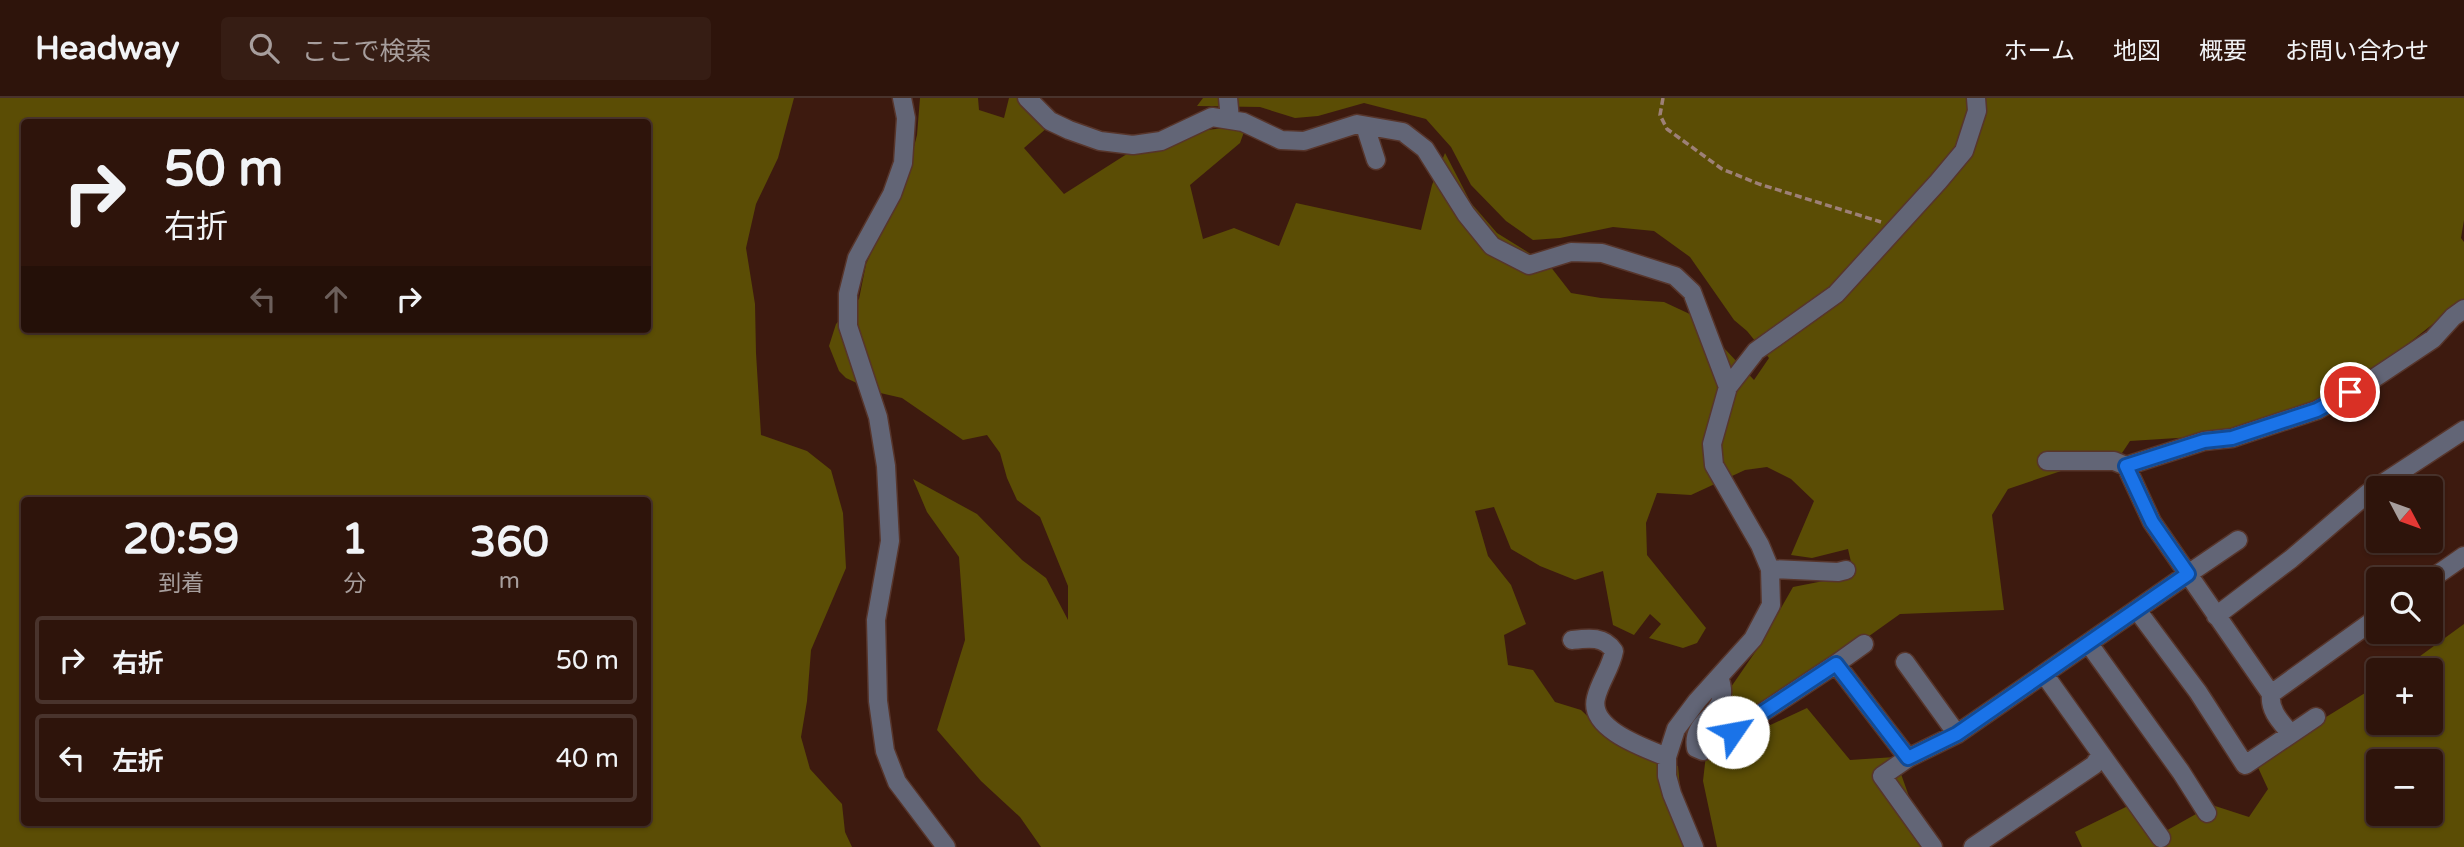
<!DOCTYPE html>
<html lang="ja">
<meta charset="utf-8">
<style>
body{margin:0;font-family:"Varela Round","Noto Sans JP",sans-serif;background:#361d14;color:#f1f3f6;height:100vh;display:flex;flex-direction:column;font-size:26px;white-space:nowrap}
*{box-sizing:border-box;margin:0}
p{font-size:23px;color:#a79e9d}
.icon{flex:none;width:38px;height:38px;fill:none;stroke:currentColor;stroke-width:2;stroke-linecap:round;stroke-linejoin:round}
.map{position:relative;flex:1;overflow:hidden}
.details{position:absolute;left:21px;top:399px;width:630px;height:329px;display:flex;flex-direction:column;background:#2e140b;border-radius:7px;box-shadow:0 2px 5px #0004,0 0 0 2px #49332c}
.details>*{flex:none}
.hud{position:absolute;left:21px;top:21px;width:630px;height:214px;border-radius:7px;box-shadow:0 2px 5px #0004,0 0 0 2px #49332c;background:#2e140b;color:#f1f3f6;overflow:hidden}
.needle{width:46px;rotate:131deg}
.buttons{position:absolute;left:2366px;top:378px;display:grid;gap:14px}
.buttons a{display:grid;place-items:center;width:77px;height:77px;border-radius:7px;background:#2e140b;box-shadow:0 2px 5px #0004,0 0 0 2px #49332c;font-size:35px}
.pin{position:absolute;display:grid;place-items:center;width:60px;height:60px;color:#fff;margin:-30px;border:4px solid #fff;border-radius:50%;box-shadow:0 2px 7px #0007}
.me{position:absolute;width:77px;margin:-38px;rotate:57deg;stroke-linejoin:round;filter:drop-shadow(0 0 5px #0008)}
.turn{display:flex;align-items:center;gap:24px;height:147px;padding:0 28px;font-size:32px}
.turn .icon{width:91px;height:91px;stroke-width:2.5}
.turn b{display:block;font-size:49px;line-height:60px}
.lanes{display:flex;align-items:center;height:66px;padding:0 28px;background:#0003;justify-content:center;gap:35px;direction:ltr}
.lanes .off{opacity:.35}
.eta{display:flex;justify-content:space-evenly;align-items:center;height:119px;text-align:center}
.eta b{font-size:42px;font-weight:700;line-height:49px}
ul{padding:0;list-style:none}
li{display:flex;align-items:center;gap:21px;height:88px;margin:0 14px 10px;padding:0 14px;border:4px solid #49332c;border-radius:7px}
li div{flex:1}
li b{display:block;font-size:26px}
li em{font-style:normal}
header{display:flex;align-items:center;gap:42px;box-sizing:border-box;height:98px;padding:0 35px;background:#2e140b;border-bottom:2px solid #49332c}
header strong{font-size:33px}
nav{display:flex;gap:38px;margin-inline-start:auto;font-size:24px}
.search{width:490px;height:63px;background:#361d14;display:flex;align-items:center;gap:18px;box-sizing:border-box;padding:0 24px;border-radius:7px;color:#a79e9d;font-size:26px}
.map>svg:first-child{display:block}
</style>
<header>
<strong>Headway</strong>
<div class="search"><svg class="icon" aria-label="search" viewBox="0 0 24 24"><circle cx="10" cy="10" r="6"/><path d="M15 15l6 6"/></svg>ここで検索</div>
<nav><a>ホーム</a><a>地図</a><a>概要</a><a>お問い合わせ</a></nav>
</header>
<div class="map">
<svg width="2464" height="749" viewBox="0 0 2464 749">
<rect width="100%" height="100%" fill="#3d1a0f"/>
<path fill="#5b4d05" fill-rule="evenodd" d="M0,0H794L778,60L756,106L746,150L755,206L756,255L761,337L807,353L831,372L843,415L846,470L811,552L807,603L801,639L810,671L842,706L845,734L852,749H0ZM24,24H648V231H24ZM24,402H648V724H24Z
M920,0H978L979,12L1004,20L1009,0H1023L1048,29L1024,50L1064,96L1130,54L1190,34L1224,30L1244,34L1240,45L1190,87L1203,141L1234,130L1279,148L1296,105L1421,132L1432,87L1445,55L1471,105L1497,135L1550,168L1571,195L1601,200L1664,204L1694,218L1754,282L1769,260L1747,233L1734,222L1690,159L1654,133L1613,129L1560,140L1533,142L1506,123L1471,87L1451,49L1426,21L1364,5L1318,18L1295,20L1260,9L1197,8L1203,0H2464V122L2461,140L2464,144V204L2453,210L2375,272L2310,308L2255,326L2193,339L2130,343L2120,358L2064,372L2008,391L1992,417L2004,512L1900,516L1754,620L1718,632L1731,589L1760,547L1793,489L1854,477L1848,451L1812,460L1791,457L1814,403L1791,381L1767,369L1745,372L1691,397L1657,395L1646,425L1647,457L1706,530L1697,545L1683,550L1649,540L1661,526L1650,516L1634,537L1613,527L1603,473L1575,482L1540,468L1511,451L1494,409L1475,413L1488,458L1511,487L1526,526L1504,537L1508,567L1533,572L1555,604L1581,612L1620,649L1678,668L1685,744L1687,749H1041L1020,719L981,683L937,632L965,542L959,459L927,414L913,381L977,416L1022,462L1046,480L1068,522V488L1040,419L1017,402L1007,380L1000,355L987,337L963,342L902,300L876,294L846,280L839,273L829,248L836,226L859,201L866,166L906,80L917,37Z
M2464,526V749H2082L2075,734L2136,704L2164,734L2212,707L2249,719L2268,691L2255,663L2378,587V625H2431V572H2401ZM2378,663H2431V716H2378Z
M1807,610L1850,662L1895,659L1922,735L1929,749H1717L1703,683L1706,657Z"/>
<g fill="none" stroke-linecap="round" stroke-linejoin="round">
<g stroke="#57352b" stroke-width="21">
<path id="minor" d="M902,0L906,20L903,65L892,96L857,160L848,196V228L878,319L886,368L890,443L876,522L878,603L885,653L897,684L946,749
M1027,0L1050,23L1069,32L1100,43L1133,47L1161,43L1212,19L1243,24L1281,42L1304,43L1357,26L1403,34L1425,51L1466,116L1492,148L1529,167L1571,154L1602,155L1675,178L1692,194L1728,289
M1228,0L1230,21
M1365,28L1376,62
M2047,363H2114L2126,368
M2238,442L2188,476L2152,424L2126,368L2204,343L2232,340L2317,312L2367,285L2433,241L2453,219L2464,211
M1770,471L1838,474L1846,472
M2431,481L2464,458
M2137,512L2198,594L2245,667L2316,619
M2216,518L2291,461L2368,395L2464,332
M1572,542C1589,540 1604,538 1614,553C1611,570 1600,583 1596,600C1588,631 1645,650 1667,659
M2089,546L2181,674L2207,715
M1905,564L1957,636
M1836,566L1864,546
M2044,576L2161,740
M1719,579C1734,619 1690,618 1696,650L1703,653L1712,648L1836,566L1908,660L1957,636L2188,476L2271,596L2378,519
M2271,596C2269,613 2281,624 2291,636
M1908,660L1882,678L1933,749
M1694,749L1672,696L1667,678V659L1676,631L1697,603L1753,541L1771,507L1770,471L1760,447L1714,367L1712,346L1728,289L1756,253L1836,196L1938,84L1964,53L1977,13L1976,0
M1973,749L2094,667L2101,656"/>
</g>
<path stroke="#9d8077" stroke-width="3.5" stroke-dasharray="7 3.5" stroke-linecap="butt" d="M1663,0L1660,17L1667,31L1722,71L1759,86L1881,124"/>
<use href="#minor" stroke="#626576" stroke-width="18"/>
</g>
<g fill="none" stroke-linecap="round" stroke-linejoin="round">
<g stroke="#114b97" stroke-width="18">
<path id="route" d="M1733,634L1836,566L1908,660L1957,636L2188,476L2152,424L2126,368L2204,343L2232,340L2253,333L2317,312L2350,294"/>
</g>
<use href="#route" stroke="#1a73e8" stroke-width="12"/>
</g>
</svg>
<div class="buttons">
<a><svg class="needle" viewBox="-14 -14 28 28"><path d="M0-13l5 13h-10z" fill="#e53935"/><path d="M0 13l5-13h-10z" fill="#a79e9d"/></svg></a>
<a><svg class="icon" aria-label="search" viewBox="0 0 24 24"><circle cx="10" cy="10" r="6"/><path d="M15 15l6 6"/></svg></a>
<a>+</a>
<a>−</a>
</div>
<div class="pin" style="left:2350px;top:294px;background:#d93025"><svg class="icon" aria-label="arrive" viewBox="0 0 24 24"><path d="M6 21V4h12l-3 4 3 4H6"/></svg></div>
<svg class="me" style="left:1733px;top:634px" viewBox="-20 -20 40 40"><circle r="19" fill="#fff"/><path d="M0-13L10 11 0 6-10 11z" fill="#1a73e8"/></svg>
<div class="hud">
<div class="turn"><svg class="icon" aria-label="right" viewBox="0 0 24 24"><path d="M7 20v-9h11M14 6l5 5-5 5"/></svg><div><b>50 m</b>右折</div></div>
<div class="lanes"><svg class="icon off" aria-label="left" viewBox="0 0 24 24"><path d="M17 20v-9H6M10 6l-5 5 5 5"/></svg><svg class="icon off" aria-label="ahead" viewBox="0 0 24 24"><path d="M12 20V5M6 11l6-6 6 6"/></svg><svg class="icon" aria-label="right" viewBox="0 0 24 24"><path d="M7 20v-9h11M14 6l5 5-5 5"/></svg></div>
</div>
<section class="details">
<div class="eta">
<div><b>20:59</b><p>到着</p></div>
<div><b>1</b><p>分</p></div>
<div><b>360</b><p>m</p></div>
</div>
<ul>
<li><svg class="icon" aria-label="right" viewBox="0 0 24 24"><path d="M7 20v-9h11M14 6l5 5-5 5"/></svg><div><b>右折</b></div><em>50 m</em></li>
<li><svg class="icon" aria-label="left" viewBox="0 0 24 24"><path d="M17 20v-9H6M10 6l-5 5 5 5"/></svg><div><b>左折</b></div><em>40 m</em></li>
</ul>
</section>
</div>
